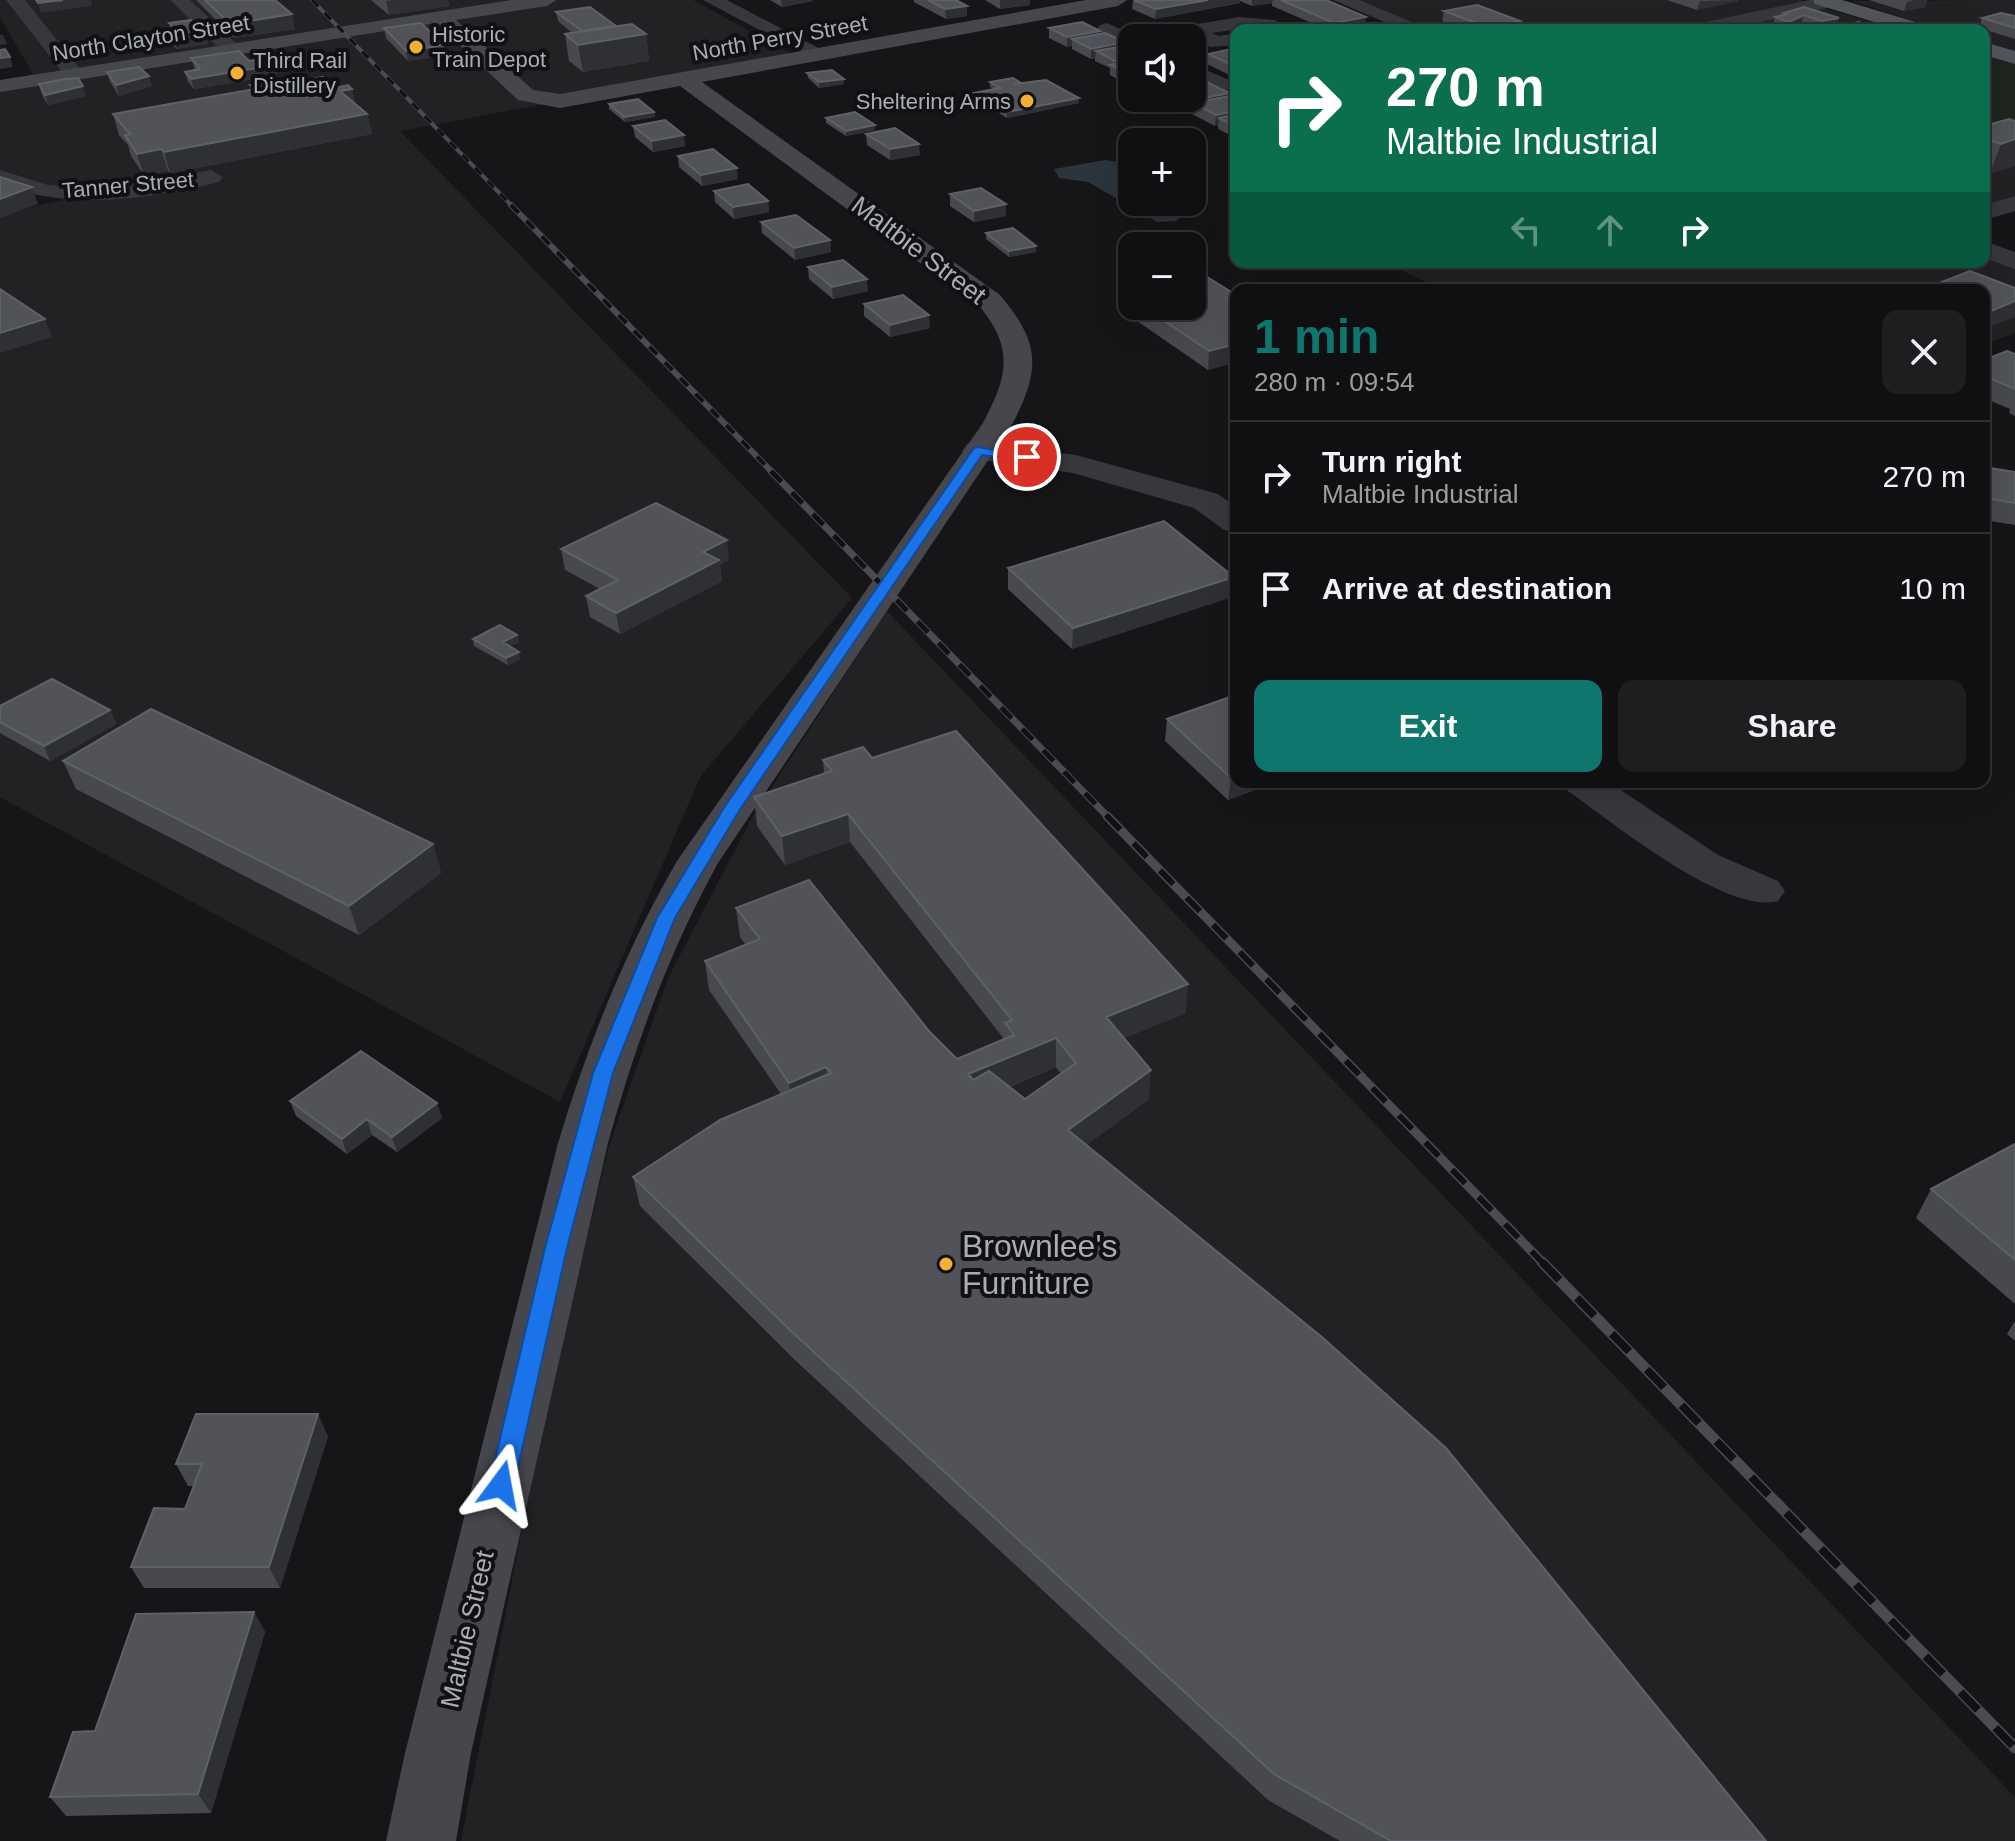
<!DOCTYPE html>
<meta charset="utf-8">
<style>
body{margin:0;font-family:Arial,sans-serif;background:#1e1e20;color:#f1f3f6;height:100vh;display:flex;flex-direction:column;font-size:30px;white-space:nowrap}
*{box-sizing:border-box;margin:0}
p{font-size:26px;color:#9c9d9f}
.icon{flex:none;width:44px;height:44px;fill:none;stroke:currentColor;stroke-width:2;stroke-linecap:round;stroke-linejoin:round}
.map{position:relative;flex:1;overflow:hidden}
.panel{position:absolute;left:1230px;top:284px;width:760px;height:504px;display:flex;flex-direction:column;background:#101012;border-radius:16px;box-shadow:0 8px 32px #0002,0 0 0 2px #303032}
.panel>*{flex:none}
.top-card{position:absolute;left:1230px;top:24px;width:760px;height:244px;border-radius:16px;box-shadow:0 8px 32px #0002,0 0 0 2px #303032;background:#0b6e4f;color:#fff;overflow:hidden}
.fabs{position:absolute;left:1118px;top:24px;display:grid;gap:16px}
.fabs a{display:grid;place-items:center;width:88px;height:88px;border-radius:16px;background:#101012;box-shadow:0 8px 32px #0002,0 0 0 2px #303032;font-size:40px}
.pin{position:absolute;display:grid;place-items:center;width:68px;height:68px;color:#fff;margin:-34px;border:4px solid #fff;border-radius:50%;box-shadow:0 2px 8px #0007}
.me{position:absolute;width:88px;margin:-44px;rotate:13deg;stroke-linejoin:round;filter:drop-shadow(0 0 6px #0008)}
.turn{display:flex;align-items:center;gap:28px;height:168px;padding:0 24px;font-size:36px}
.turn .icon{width:104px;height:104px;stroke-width:2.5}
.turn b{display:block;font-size:56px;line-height:68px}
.lanes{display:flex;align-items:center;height:76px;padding:0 24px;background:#0003;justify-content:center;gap:40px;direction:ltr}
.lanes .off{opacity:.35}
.round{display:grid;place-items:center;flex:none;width:84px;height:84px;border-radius:16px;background:#1e1e20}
.summary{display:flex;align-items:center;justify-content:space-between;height:136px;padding:0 24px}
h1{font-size:48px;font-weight:700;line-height:60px;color:#0f766e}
.button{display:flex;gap:16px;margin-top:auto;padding:16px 24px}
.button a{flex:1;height:92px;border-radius:16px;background:#0f766e;color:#fff;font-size:32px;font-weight:700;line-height:92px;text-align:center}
.button a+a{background:#1e1e20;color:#f1f3f6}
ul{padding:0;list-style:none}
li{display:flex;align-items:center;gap:24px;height:112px;padding:0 24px;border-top:2px solid #303032}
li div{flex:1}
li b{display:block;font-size:30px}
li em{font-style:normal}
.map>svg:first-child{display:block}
</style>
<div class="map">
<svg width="2015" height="1841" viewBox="0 0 2015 1841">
<rect width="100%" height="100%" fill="#161618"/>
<path fill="#222225" d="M0,0H693L797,57L400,131L852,598L700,777L560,1102L0,797V213L64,200L0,178V82L33,74L0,17Z
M1354,0H1801L1803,2L1684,30H1431Z
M2015,0V52L1984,43V30H1942L1851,1Z
M1822,8L1903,30H1718Z
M1984,55L2015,64V196L1984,206Z
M1984,256L2015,268V333L1984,344V290H1445L1382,262H1984Z
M887,611L2015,1797V1841H461L545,1412L609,1146L668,978L754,814Z"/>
<path fill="#1e261f" d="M1984,61L2015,70V147H1984Z"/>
<path fill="#2c353c" d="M1105,160L1132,164V202H1179L1188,209L1176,221L1157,222L1088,182L1059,178L1054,169Z"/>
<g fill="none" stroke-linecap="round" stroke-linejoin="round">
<path fill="#37383d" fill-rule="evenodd" d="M6,0H25L81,70L84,74L81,78H67Z
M170,0H190L238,45L241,49L238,53H224Z
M703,0H727L832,55L829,59H815Z
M1333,0H1359L1431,30H1403Z
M1810,0L1837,2L1827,8L1724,30H1686L1696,24Z
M1239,17L1274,20L1296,30L1239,29L1212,33L1219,36L1236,33V45L1210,47L1182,31L1192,25Z
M1107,23L1140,38H1132V47C1121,44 1104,38 1097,29L1100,25Z
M1192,64L1236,83V97L1192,78Z
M0,170L48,185L84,187L153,181L211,170L223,177L219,182C146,200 72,210 0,185Z
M2015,196V211L1984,220V205Z
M1984,241L2015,252V269L1984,258Z
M978,442L1076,455L1218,494L1236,507V533L1224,530L1194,508L1073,473L967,458L962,451L967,444Z
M1562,782H1609L1718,855L1778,881L1785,891L1778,901C1726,915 1612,822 1568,791Z"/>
<path fill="#45474d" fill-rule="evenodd" d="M511,0H556L547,6L456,20L533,90L560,94L1086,0H1127L1118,6L702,82L1000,295C1040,343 1041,368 1013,423L718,863C669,952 635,1045 608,1143L471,1753L456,1841H386L405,1753L558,1143C588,1044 625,951 677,861L983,423C1007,377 1015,350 980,307L680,86L560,108L518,100L436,23L0,92V80Z"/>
<path fill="#53555c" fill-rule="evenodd" d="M1813,0H1842L1929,26L1932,30H1901L1815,4Z
M1984,42L2015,51V64L1984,55Z"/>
<g stroke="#4a4c52" stroke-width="4">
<path id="rail-far4" d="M312,0L513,207"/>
</g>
<g stroke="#4a4c52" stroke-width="6">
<path id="rail-far3" d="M511,205L773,473"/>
</g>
<g stroke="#4a4c52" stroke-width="7">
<path id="rail-far2" d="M771,471L1109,818"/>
</g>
<g stroke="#4a4c52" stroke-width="9">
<path id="rail-far1" d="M1107,816L1544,1264"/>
</g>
<g stroke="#4a4c52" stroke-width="11">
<path id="rail" d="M1542,1262L2015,1748"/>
</g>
<use href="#rail-far4" stroke="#111113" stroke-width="3" stroke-dasharray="9" stroke-linecap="butt"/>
<use href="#rail-far3" stroke="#111113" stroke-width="4" stroke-dasharray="11" stroke-linecap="butt"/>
<use href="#rail-far2" stroke="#111113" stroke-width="5" stroke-dasharray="15" stroke-linecap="butt"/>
<use href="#rail-far1" stroke="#111113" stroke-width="6" stroke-dasharray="19" stroke-linecap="butt"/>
<use href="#rail" stroke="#111113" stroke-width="8" stroke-dasharray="25" stroke-linecap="butt"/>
</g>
<path fill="#47494d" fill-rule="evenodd" d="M196,0H275L295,29L234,38Z
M371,0H448L449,6L389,15Z
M770,0H813V1L782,7Z
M914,0H956L967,6V16L946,19L914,2Z
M985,0H1030V5L1000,9Z
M1133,0H1326L1365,26L1346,30H1328L1272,6V3L1252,6L1240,1V3L1155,19L1132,9Z
M1667,0H1738V1L1697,10Z
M1869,0H1927L1925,7L1904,11Z
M1444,11L1518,30H1467L1442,21Z
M556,12L646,34L649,61L583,72L569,61L565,34L572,33L558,21Z
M1784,13L1839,18L1836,27L1824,30H1817L1801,25L1790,30H1781L1772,27L1775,17L1783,15Z
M2015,16V39L1979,28L1982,18Z
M169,23L208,44L177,49L168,40L165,30L171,29Z
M1842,26L1887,30H1841Z
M384,28L446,55L408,61L386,38Z
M1049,28L1100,31V34L1125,45L1132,46V83L1123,82L1110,75V68L1095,61V58L1091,59L1072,49V46L1067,47L1049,38Z
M1236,48V78L1207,64L1208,54Z
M191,58L278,75L194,89L188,82L185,72L195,70Z
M107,72L152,86L119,96L110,82Z
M807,73L844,84L819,88L808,78Z
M304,80L356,104L367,114L372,134L170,173L168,171L144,175L131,156L128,145L119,135L113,114L251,90L250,85Z
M990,82L1021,83L1079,98V103L1007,118L974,98V93L993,89L990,87Z
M1202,83L1229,93V96H1236V138L1218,129V125L1215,126L1192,114L1193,111H1190L1168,100V98H1192Z
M39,84L86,96L48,105L42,95Z
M609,104L654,112L655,117L625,122L609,109Z
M826,118L875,125V130L846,136L826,123Z
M2015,121L1990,174L1984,172V126Z
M633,126L685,146L653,152L635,137Z
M866,134L920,155L890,160L867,145Z
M678,156L738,179L702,186L679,167Z
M714,191L768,201L769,212L734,219L715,202Z
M950,194L1006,216L974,222L950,206Z
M761,222L830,240L831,252L795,260L762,233Z
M986,233L1036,246V252L1009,257L986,239Z
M808,267L868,291L833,299L809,279Z
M1132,292V306H1192L1236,295V362L1208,370L1124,312L1125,294Z
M864,304L930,328L890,337L864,316Z
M2015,354V416L2009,413L2010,409L1984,398V360Z
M1984,467L2015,472V525L1984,520Z
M561,549L729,560L720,565L722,581L620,634L590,617L586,596L600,589L565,570Z
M1008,568L1234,577L1232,597L1072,649L1008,589Z
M517,635L519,642L510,646L520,659L508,665L474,646L473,639Z
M0,706L110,710L116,724L50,761L0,733Z
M1167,719L1236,782H1276L1228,800L1165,741Z
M872,758L1186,1013L1124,1038L1149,1099L1086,1145L1766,1841H1340L1268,1800L796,1361L640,1206L633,1177L781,1094L709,990L705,961L746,945L740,937L736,908L929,1031L957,1059L1004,1039L850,842L785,865L757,826L754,797L824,774L823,760ZM1056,1067L1061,1074L1025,1099L1009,1087Z
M63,761L433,844L441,873L359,935L76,789Z
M290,1101L437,1103L442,1118L397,1152L372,1135L347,1154L296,1116Z
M2015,1144V1304L1916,1218L1931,1189Z
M2015,1321V1341L2007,1334Z
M328,1436L280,1588H144L131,1567L185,1509L194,1486H188L176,1464Z
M254,1612L265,1632L211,1813L66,1816L50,1797L95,1731Z"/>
<path fill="#2f3033" d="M63,0H91L92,6L41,13L38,3Z
M394,0H448L449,6L389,15L386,1Z
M781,0H813V1L782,7Z
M1000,0H1030V5L1000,9Z
M1208,0H1240V3L1155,19L1156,9Z
M1252,0H1273L1272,3L1252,6Z
M1738,0V1L1697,10L1700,1Z
M1914,0H1927L1925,7L1904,11L1907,2Z
M967,6V16L946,19L945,9Z
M292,14L295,29L234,38L230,24Z
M1804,15L1801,25L1790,30H1787L1789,22Z
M1366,17L1365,26L1346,30H1333L1334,23Z
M1839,18L1836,27L1820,30L1822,21Z
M1520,21L1518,30H1486L1487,27Z
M1100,31V41L1072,39V46L1067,47V37Z
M205,34L208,44L177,49L174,39Z
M646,34L649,61L583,72L578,45Z
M0,35H3L7,44L0,45Z
M1125,42V52L1096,51L1095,58L1091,59V49Z
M444,45L446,55L408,61L406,51Z
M10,57L13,67L0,69V58Z
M1132,57V67L1115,68V61Z
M276,65L278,75L194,89L191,79Z
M149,76L152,86L119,96L116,85Z
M844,79V84L819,88V82Z
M83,86L86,96L48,105L45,95Z
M352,89L357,109L340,91Z
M1229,93L1228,104L1193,103V111H1190V101Z
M1079,98V103L1007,118V112Z
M1236,111V122L1219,118L1218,125L1215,126L1216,115Z
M654,112L655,117L625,122L624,117Z
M367,114L372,134L170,173L164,152Z
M875,125V130L846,136V131Z
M684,135L685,146L653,152L652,141Z
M2015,139V166L1990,174L2001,144Z
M919,144L920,155L890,160V149Z
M161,149L168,171L144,175L137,154Z
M737,168L738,179L702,186L701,175Z
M32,187L38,204L0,218V199Z
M768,201L769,212L734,219L733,207Z
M1006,204V216L974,222V211Z
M830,240L831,252L795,260L794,248Z
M1036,246V252L1009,257V251Z
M867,279L868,291L833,299L832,287Z
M2015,301V317L1984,329V314Z
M929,315L930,328L890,337V325Z
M45,319L52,337L0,353V333Z
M1236,344V362L1208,370L1209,351Z
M727,540L729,560L720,565L722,581L620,634L616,613L703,552Z
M1234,577L1232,597L1072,649L1073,628Z
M517,635L519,642L504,649L503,642Z
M519,652L520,659L508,665L506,658Z
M110,710L116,724L50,761L44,746Z
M1236,776V782H1276L1228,800L1231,778Z
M848,814L850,842L785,865L782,836Z
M433,844L441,873L359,935L349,906Z
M1188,984L1186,1013L1104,1046L1106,1017Z
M1056,1038V1067L969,1103L968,1074Z
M826,1067L829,1096L793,1112L789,1083Z
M1151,1070L1149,1099L1067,1159L1068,1130Z
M437,1103L442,1118L397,1152L392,1137Z
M367,1119L372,1135L347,1154L342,1139Z
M318,1414L328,1436L280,1588L269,1567Z
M254,1612L265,1632L211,1813L198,1794Z"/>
<path fill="#525359" stroke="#5f6168" stroke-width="2" fill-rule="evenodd" d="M36,0H63L38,3Z
M205,0H275L292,14L230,24Z
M928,0H956L967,6L945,9Z
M1134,0H1208L1156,9Z
M1281,0H1326L1366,17L1334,23Z
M1477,5L1520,21L1487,27L1444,11Z
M590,7L616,26L582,31L556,12Z
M1804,7L1839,18L1822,21L1804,15L1789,22L1775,17L1788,14L1784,13Z
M2001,13L2015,16V28L1982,18Z
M191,20L205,34L174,39L165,30L174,28L169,23Z
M1082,22L1100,31L1067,37L1049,28Z
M1858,22L1887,30H1857L1842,26Z
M421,23L444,45L406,51L384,28Z
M632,24L646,34L578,45L565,34Z
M1105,33L1125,42L1091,49L1072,39Z
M1129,45L1132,46V57L1115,61L1096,51Z
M1236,48V67L1208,54Z
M5,49L10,57L0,58V50Z
M239,51L249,61L269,58L276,65L191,79L185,72L200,69L191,58Z
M1132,61V73L1124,72L1110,65Z
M139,67L149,76L116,85L107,72Z
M832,70L844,79L819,82L807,73Z
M1192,75L1202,80L1192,82Z
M299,76L304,80L323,77L336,88L348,85L352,89L340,91L367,114L164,152L161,149L137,154L125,135L130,134L113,114L255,89L250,85Z
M78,78L83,86L45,95L39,84L65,79Z
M1013,78L1021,83L1014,84L1046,80L1079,98L1007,112L974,93L1000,88L990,82Z
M1207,82L1229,93L1190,101L1185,98H1192V85Z
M1235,95L1236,96V111L1216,115L1193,103Z
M638,99L654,112L624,117L609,104Z
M855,112L875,125L846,131L826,118Z
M1236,114V127L1219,118Z
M2009,119L2015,121V139L2001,144L1984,138V126Z
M665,120L684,135L652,141L633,126Z
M895,128L919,144L890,149L866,134Z
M713,149L737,168L701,175L678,156Z
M0,177L32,187L0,199Z
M748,184L768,201L733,207L714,191Z
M981,188L1006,204L974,211L950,194Z
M796,215L830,240L794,248L761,222Z
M1013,228L1036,246L1009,251L986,233Z
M843,260L867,279L832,287L808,267Z
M1970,271L2015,288V301L1984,314V290H1921Z
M1204,275L1236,295V344L1209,351L1142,306H1192V278Z
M0,289L45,319L0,333Z
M1132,292V299L1125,294Z
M903,295L929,315L890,325L864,304Z
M2007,351L2015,354V389L1984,376L1991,372L1984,369V360Z
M1984,467L2015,472V503L1984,498Z
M656,503L727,540L703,552L719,560L616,613L586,596L618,580L561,549Z
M1164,521L1234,577L1073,628L1008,568Z
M500,625L517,635L503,642L519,652L506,658L473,639Z
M52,679L110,710L44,746L0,722V706Z
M1236,695V776L1231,778L1167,719Z
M151,709L433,844L349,906L63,761Z
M956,731L1188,984L1106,1017L1151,1070L1068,1130L1323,1338L1446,1448L1766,1841H1391L1274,1774L792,1332L633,1177L720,1120L831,1073L826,1067L789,1083L705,961L760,939L736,908L809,880L929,1031L957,1059L1014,1035L1005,1023L1012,1020L848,814L782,836L754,797L832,771L823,760L863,747L872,758ZM1056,1038L1076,1063L1025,1099L989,1071L973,1080L968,1074Z
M361,1051L437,1103L392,1137L367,1119L342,1139L290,1101Z
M2015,1144V1260L1931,1189Z
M196,1414H318L269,1567H131L154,1508L185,1509L202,1464H176Z
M254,1612L198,1794L50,1797L73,1732L95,1731L136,1614Z"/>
<path fill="#1a73e8" stroke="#114b97" stroke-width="2" d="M978,447L1034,457L1027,461L982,455L739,811L675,918L613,1073L567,1248L514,1485L510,1493L501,1496L493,1493L489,1485L545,1248L593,1073L657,918L725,806L974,448Z"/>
<g fill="#f2b134" stroke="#111113" stroke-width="3">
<circle cx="416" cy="47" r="8"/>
<circle cx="237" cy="73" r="8"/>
<circle cx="1027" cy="101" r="8"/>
<circle cx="946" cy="1264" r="8"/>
</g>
<g text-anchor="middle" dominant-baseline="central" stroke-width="8" stroke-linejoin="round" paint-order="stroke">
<g font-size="22" fill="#a8adb8" stroke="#111113" text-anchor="start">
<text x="432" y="34">Historic<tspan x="432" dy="25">Train Depot</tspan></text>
<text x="253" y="60">Third Rail<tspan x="253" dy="25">Distillery</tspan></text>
<text x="1011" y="101" text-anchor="end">Sheltering Arms</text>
</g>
<g font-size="22" fill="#a8adb8" stroke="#111113">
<text transform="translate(151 38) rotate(-9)">North Clayton Street</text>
<text transform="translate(780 38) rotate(-10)">North Perry Street</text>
<text transform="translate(128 185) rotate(-5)">Tanner Street</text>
</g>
<g font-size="26" fill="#a8adb8" stroke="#111113">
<text transform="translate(919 250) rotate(37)">Maltbie Street</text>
<text transform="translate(467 1629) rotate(-77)">Maltbie Street</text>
</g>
<g font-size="32" fill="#a8adb8" stroke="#111113" text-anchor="start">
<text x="962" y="1246">Brownlee's<tspan x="962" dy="37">Furniture</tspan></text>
</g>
</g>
</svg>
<div class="fabs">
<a><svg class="icon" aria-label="sound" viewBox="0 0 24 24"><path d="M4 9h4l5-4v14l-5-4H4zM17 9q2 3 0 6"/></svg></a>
<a>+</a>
<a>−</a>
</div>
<div class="pin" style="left:1027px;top:457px;background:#d93025"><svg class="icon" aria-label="arrive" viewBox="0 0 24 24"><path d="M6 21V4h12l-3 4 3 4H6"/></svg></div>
<svg class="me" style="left:501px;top:1485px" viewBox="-20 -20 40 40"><path d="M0-17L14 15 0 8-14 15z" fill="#1a73e8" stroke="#fff" stroke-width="4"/></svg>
<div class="top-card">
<div class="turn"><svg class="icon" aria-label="right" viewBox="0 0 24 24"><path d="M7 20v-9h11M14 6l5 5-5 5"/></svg><div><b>270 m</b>Maltbie Industrial</div></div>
<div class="lanes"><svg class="icon off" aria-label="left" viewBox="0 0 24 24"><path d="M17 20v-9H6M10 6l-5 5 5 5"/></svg><svg class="icon off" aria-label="ahead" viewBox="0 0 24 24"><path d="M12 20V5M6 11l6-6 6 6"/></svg><svg class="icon" aria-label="right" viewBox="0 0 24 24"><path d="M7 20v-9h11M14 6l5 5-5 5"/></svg></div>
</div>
<section class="panel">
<div class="summary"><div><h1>1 min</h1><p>280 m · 09:54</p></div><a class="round"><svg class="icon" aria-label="close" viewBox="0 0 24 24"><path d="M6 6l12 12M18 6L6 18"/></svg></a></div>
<ul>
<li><svg class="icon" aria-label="right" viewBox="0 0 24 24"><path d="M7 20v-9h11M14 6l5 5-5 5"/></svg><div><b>Turn right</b><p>Maltbie Industrial</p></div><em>270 m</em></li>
<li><svg class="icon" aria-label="arrive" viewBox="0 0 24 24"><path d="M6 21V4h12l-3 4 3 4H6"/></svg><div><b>Arrive at destination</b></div><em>10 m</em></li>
</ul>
<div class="button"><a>Exit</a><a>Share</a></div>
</section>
</div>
